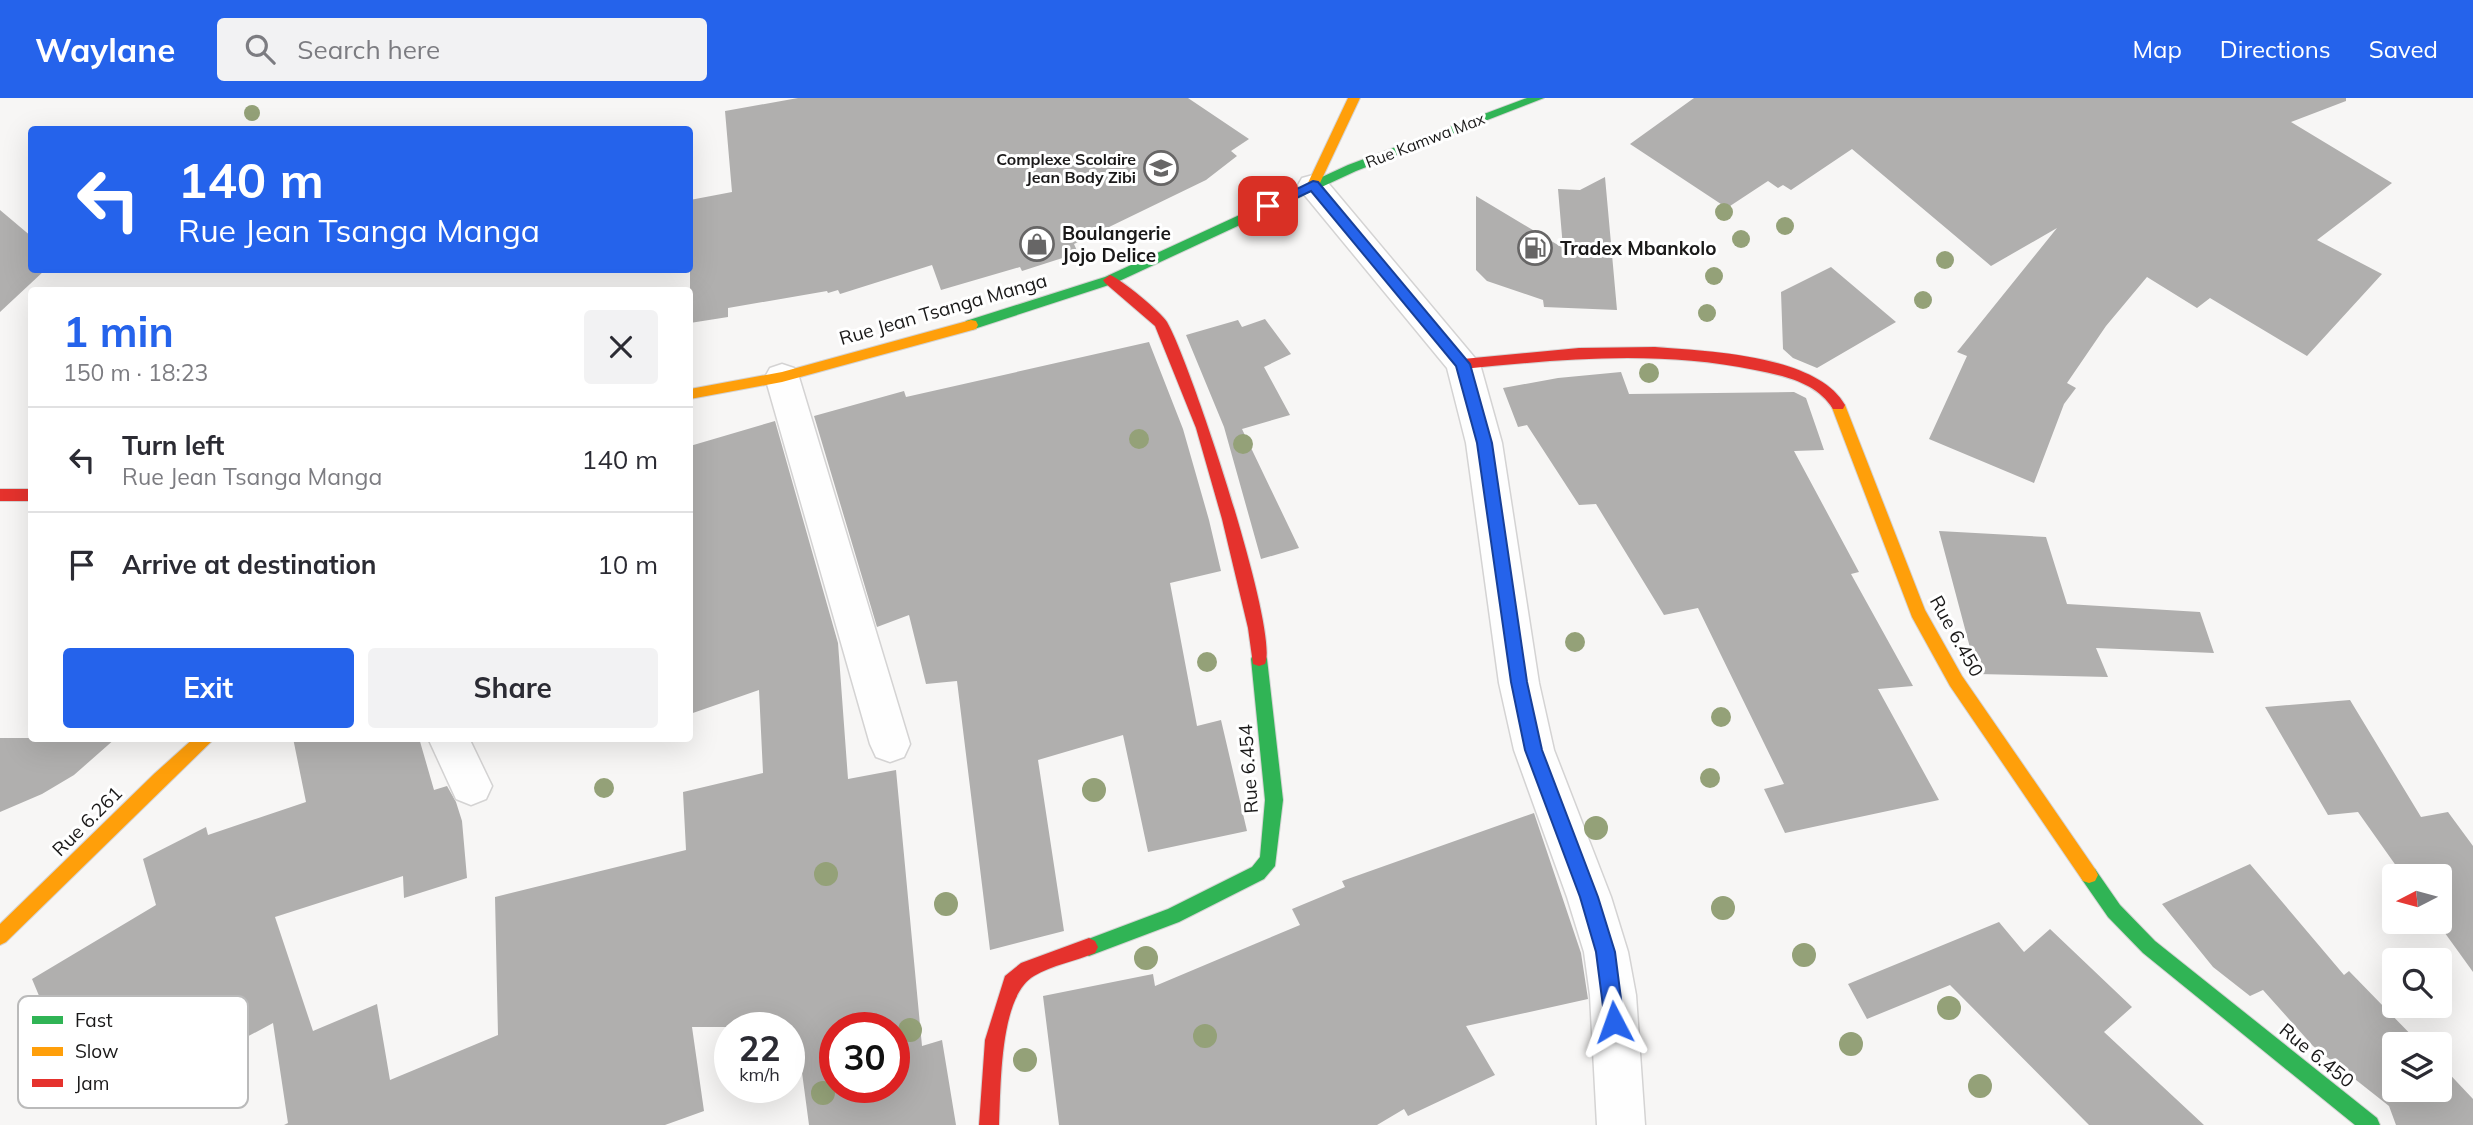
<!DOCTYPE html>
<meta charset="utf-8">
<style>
body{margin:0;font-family:Mulish,sans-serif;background:#f2f2f3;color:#2b2b33;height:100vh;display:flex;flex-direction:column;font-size:26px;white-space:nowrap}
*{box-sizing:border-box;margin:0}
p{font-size:23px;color:#7c7c81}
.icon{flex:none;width:38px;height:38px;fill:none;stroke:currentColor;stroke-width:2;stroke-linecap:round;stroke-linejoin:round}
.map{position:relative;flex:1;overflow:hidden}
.panel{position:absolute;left:28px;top:189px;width:665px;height:455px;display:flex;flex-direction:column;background:#fff;border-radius:7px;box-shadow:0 7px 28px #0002}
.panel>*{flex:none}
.top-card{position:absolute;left:28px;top:28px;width:665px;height:147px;border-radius:7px;box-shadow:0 7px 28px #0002;background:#2563eb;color:#fff;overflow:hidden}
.needle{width:46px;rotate:264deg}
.controls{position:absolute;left:2382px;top:766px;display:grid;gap:14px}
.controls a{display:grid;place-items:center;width:70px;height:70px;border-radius:7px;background:#fff;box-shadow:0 7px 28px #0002;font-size:35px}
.speed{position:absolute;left:714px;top:914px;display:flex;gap:14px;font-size:35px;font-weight:700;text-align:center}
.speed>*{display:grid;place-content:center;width:91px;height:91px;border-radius:50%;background:#fff;box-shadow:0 7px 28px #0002;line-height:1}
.speed small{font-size:18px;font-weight:400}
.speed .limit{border:10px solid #d22;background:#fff;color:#111}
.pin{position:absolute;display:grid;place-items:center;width:60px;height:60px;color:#fff;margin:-30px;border-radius:14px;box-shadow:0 4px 10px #0006}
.me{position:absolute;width:77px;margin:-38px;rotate:356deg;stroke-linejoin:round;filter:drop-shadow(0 0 5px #0008)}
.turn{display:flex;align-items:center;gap:24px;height:147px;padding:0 35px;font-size:32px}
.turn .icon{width:91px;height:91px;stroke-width:2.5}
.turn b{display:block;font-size:49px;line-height:60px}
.round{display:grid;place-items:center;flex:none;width:74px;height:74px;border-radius:7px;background:#f2f2f3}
.overview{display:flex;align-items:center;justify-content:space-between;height:119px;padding:0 35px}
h1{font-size:42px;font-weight:700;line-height:52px;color:#2563eb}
.cta{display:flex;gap:14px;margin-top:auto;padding:14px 35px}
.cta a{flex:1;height:80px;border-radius:7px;background:#2563eb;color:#fff;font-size:28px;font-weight:700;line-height:80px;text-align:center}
.cta a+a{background:#f2f2f3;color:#2b2b33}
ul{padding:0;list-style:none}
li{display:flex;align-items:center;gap:21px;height:105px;padding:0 35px;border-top:2px solid #e1e1e2}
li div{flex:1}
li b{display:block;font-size:26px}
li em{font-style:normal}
header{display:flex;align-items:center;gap:42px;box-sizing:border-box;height:98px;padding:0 35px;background:#2563eb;color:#fff}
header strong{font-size:33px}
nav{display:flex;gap:38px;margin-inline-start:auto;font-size:24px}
.search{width:490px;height:63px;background:#f2f2f3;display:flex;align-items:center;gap:18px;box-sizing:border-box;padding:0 24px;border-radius:7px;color:#7c7c81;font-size:26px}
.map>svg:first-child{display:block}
</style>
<header>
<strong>Waylane</strong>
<div class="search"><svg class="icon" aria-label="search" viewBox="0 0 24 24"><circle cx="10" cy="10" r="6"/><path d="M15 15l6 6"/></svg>Search here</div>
<nav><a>Map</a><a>Directions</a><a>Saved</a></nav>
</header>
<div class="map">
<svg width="2473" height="1027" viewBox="0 0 2473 1027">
<rect width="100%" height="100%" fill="#f7f6f5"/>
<path fill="#b0afae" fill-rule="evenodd" d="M798,0H1188L1249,41L1231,53L1237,58L1206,82L1074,146L1078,155L1022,173L1020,169L941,192L932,167L840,196L838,192L828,195L827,193L728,210V219L690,225V102L732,94L725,13Z
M1694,0H2346V3L2291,24L2392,85L2317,142L2382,176L2307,258L2210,200L2197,210L2147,179L2106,228L2067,285L2076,290L2064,306L2034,385L1929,341L1967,258L1957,254L2057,130L1991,168L1852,51L1791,92L1783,87L1778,90L1768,83L1727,110L1630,46Z
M1605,79L1617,212L1544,209L1543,202L1487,183L1476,172V98L1563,150L1558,91L1580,92Z
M0,112L32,139V172H45L0,214Z
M1831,169L1896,224L1817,270L1793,260L1783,251L1781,194Z
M1265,221L1291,256L1264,269L1290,317L1242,331L1299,450L1261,461L1224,329L1186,237L1238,222L1242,229Z
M1149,244L1183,331L1209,422L1221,473L1170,485L1197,628L1221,622L1247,733L1148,754L1123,637L1038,662L1064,833L990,852L957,583L926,586L909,517L877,529L814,318L904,293L906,299Z
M1621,274L1629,296L1794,294L1806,300L1824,352L1794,353L1859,474L1851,476L1913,588L1878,591L1939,702L1785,735L1764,691L1784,686L1698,510L1664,517L1596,406L1579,407L1527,327L1518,329L1503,290L1558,280Z
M775,323L838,545L848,681L896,672L922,948L942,942L956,1027H809L799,952L789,954V929H692L704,1013L665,1027H284L288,1025L273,925L198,965L180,897L68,967L32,881L156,807L143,761L206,729L208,737L306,704L293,640H419L434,692L447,688L456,704L462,723L467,780L404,800L403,778L275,819L313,933L377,906L390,982L498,937L495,799L686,752L683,694L763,675L759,592L690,616V348ZM835,929H894V989H835Z
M1939,433L2046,439L2067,506L2200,514L2214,555L2096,550L2108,579L1977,576Z
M2350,602L2421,719L2448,714L2473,748V874L2437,824H2440V779H2404L2358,714L2328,717L2265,609Z
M0,640H116L74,677L42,696L0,714Z
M1534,715L1581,855L1588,901L1466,928L1495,977L1408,1018L1404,1011L1377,1027H1059L1043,898L1153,876L1155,888L1300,827L1292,811L1345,789L1342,783Z
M2250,766L2344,877L2349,873L2421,947H2394V992H2440V966L2473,1001V1027H2396L2389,1008L2313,948L2263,892L2250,898L2213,869L2162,806Z
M1999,824L2024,854L2050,831L2132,909L2104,934L2204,1027H2089L1950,887L1867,921L1848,886Z"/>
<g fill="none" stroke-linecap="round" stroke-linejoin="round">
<g stroke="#d4d3d3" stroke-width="3">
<path id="street" d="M1313,77L1324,80L1480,266L1502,345L1539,585L1554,652L1611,799L1628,854L1636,897L1645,1027H1597L1590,897L1584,854L1567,799L1514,652L1499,585L1466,345L1447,270L1302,94L1298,87L1302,80Z
M782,266L794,270L799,279L910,646L904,659L890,664L876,659L870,646L765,279L770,270Z
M428,640H469L492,688L486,701L471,707L456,701Z"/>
</g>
<g stroke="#d4d3d3" stroke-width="2">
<path id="fast" d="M1527,0H1544L1356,73L1115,185L971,232L964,227L966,223L1105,179L1348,67Z
M1259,554L1265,556L1267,561L1283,702L1275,768L1264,781L1179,824L1089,858L1083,855L1080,849L1083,843L1168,811L1252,769L1260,759L1265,702L1251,561L1253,556Z
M2089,769L2095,771L2120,807L2155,843L2377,1020L2380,1027H2355L2143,855L2108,819L2083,783L2080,777L2083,771Z"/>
</g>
<g stroke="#d4d3d3" stroke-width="2">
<path id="slow" d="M1348,0H1360L1319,87L1317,90H1309L1307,87Z
M971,222L976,223L978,227L976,231L782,284L690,301V291L782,274Z
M1838,302L1845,307L1925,512L1962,578L2095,771L2098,777L2095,783L2089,785L2083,783L1950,588L1912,519L1831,307Z
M194,640H215L6,844L0,847V826L154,676Z"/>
</g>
<g stroke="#d4d3d3" stroke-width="2">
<path id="jam" d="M1110,177C1121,181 1161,214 1167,224C1190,263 1280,534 1265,566L1259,568L1253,566L1248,530L1222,421L1196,330L1155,228L1105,185L1103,182Z
M1655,249C1707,253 1817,257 1845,307L1843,311H1833C1816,284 1784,278 1755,272C1658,252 1561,261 1463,271L1456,266L1463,261L1579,250Z
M0,391H32V403H0Z
M1089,840L1095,843L1098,849L1095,855C1076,863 1052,867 1034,878C999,898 1001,990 999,1027H979L985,942L1005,878L1021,865Z"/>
</g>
<use href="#street" fill="#fefefe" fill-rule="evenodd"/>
<use href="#fast" fill="#30b455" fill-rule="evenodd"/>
<use href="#slow" fill="#ff9f0a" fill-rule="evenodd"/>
<use href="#jam" fill="#e5322d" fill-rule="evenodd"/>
</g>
<g fill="#94a178">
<circle cx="252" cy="15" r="8"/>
<circle cx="1724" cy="114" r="9"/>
<circle cx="1785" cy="128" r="9"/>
<circle cx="1741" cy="141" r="9"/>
<circle cx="1945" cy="162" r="9"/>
<circle cx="1714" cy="178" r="9"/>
<circle cx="1923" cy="202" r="9"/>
<circle cx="1707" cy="215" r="9"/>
<circle cx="1649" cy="275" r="10"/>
<circle cx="1139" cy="341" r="10"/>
<circle cx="1243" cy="346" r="10"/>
<circle cx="1575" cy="544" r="10"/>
<circle cx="1207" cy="564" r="10"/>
<circle cx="1721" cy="619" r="10"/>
<circle cx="1710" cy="680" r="10"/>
<circle cx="604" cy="690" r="10"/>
<circle cx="1094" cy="692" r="12"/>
<circle cx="1596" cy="730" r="12"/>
<circle cx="826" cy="776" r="12"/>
<circle cx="946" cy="806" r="12"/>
<circle cx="1723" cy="810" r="12"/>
<circle cx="1804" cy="857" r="12"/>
<circle cx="1146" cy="860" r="12"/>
<circle cx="1949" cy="910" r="12"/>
<circle cx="910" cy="932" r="12"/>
<circle cx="1205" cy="938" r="12"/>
<circle cx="1851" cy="946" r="12"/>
<circle cx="1025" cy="962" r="12"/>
<circle cx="1980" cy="988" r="12"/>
<circle cx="823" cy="995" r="12"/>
</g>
<path fill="#2563eb" stroke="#184099" stroke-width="2" d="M1313,83L1318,84L1470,266L1492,345L1527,584L1542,652L1598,799L1615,854L1624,924L1621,930L1614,933L1607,930L1605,924L1596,854L1580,799L1525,652L1511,584L1477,345L1456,268L1311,93L1273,111L1268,113L1262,108Z"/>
<defs>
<g id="school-ring" transform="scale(1.75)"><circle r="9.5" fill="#fff" stroke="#676666" stroke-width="1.5"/><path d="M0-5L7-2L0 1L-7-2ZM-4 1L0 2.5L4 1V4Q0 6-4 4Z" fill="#676666"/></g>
<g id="shop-ring" transform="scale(1.75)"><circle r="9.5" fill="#fff" stroke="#676666" stroke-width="1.5"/><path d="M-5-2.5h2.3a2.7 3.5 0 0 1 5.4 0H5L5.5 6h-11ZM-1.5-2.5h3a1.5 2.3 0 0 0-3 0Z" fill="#676666"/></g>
<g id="fuel-ring" transform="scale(1.75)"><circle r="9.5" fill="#fff" stroke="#676666" stroke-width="1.5"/><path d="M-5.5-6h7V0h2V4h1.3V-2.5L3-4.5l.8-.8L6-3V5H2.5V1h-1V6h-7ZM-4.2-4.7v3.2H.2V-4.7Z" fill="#676666"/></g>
</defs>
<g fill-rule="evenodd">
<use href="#school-ring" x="1161" y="70"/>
<use href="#shop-ring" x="1037" y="146"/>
<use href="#fuel-ring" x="1535" y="150"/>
</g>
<g text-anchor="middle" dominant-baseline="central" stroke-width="6" stroke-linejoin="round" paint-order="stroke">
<g font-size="16" fill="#1a1919" stroke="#fff">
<text transform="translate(1425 42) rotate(-21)">Rue Kamwa Max</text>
</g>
<g font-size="16" font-weight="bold" fill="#1a1919" stroke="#fff" text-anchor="end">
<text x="1136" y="61">Complexe Scolaire<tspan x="1136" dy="18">Jean Body Zibi</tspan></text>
</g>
<g font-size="19" font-weight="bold" fill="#1a1919" stroke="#fff" text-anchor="start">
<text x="1062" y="135">Boulangerie<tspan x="1062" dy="22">Jojo Delice</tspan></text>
<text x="1560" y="150">Tradex Mbankolo</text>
</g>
<g font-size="19" fill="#1a1919" stroke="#fff">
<text transform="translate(943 211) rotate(-16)">Rue Jean Tsanga Manga</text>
<text transform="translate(1957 538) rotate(61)">Rue 6.450</text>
<text transform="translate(1248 671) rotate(-94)">Rue 6.454</text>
<text transform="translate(87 723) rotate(-45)">Rue 6.261</text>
<text transform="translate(2317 957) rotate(39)">Rue 6.450</text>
</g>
</g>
<rect x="18" y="898" width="230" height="112" rx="10" fill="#fff" stroke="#bababa" stroke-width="2"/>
<rect x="32" y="918" width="31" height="8" fill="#30b455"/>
<rect x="32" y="949" width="31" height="9" fill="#ff9f0a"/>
<rect x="32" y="981" width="31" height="8" fill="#e5322d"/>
<g font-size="19" fill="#1a1919">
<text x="75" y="929">Fast</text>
<text x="75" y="960">Slow</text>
<text x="75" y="992">Jam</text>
</g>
</svg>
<div class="controls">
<a><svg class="needle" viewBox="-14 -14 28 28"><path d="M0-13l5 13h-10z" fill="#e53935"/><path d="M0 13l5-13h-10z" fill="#7c7c81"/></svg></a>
<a><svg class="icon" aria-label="search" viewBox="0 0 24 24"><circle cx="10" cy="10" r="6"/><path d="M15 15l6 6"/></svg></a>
<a><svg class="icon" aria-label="layers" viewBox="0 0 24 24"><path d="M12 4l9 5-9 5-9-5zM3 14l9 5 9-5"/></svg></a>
</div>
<div class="speed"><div>22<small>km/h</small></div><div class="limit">30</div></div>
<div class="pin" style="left:1268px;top:108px;background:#d93025"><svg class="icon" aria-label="arrive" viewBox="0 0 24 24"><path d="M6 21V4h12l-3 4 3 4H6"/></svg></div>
<svg class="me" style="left:1614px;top:924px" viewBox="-20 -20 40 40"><path d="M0-17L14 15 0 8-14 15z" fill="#2563eb" stroke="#fff" stroke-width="4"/></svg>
<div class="top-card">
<div class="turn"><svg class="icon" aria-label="left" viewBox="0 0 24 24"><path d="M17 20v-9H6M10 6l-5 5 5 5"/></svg><div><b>140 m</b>Rue Jean Tsanga Manga</div></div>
</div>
<section class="panel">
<div class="overview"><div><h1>1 min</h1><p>150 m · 18:23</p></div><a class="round"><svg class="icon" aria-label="close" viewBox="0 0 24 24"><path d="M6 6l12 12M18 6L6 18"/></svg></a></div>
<ul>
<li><svg class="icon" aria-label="left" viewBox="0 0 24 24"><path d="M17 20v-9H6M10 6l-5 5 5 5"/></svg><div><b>Turn left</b><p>Rue Jean Tsanga Manga</p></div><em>140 m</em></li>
<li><svg class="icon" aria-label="arrive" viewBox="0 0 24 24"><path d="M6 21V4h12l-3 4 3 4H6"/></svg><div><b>Arrive at destination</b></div><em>10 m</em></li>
</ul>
<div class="cta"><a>Exit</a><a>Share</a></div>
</section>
</div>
